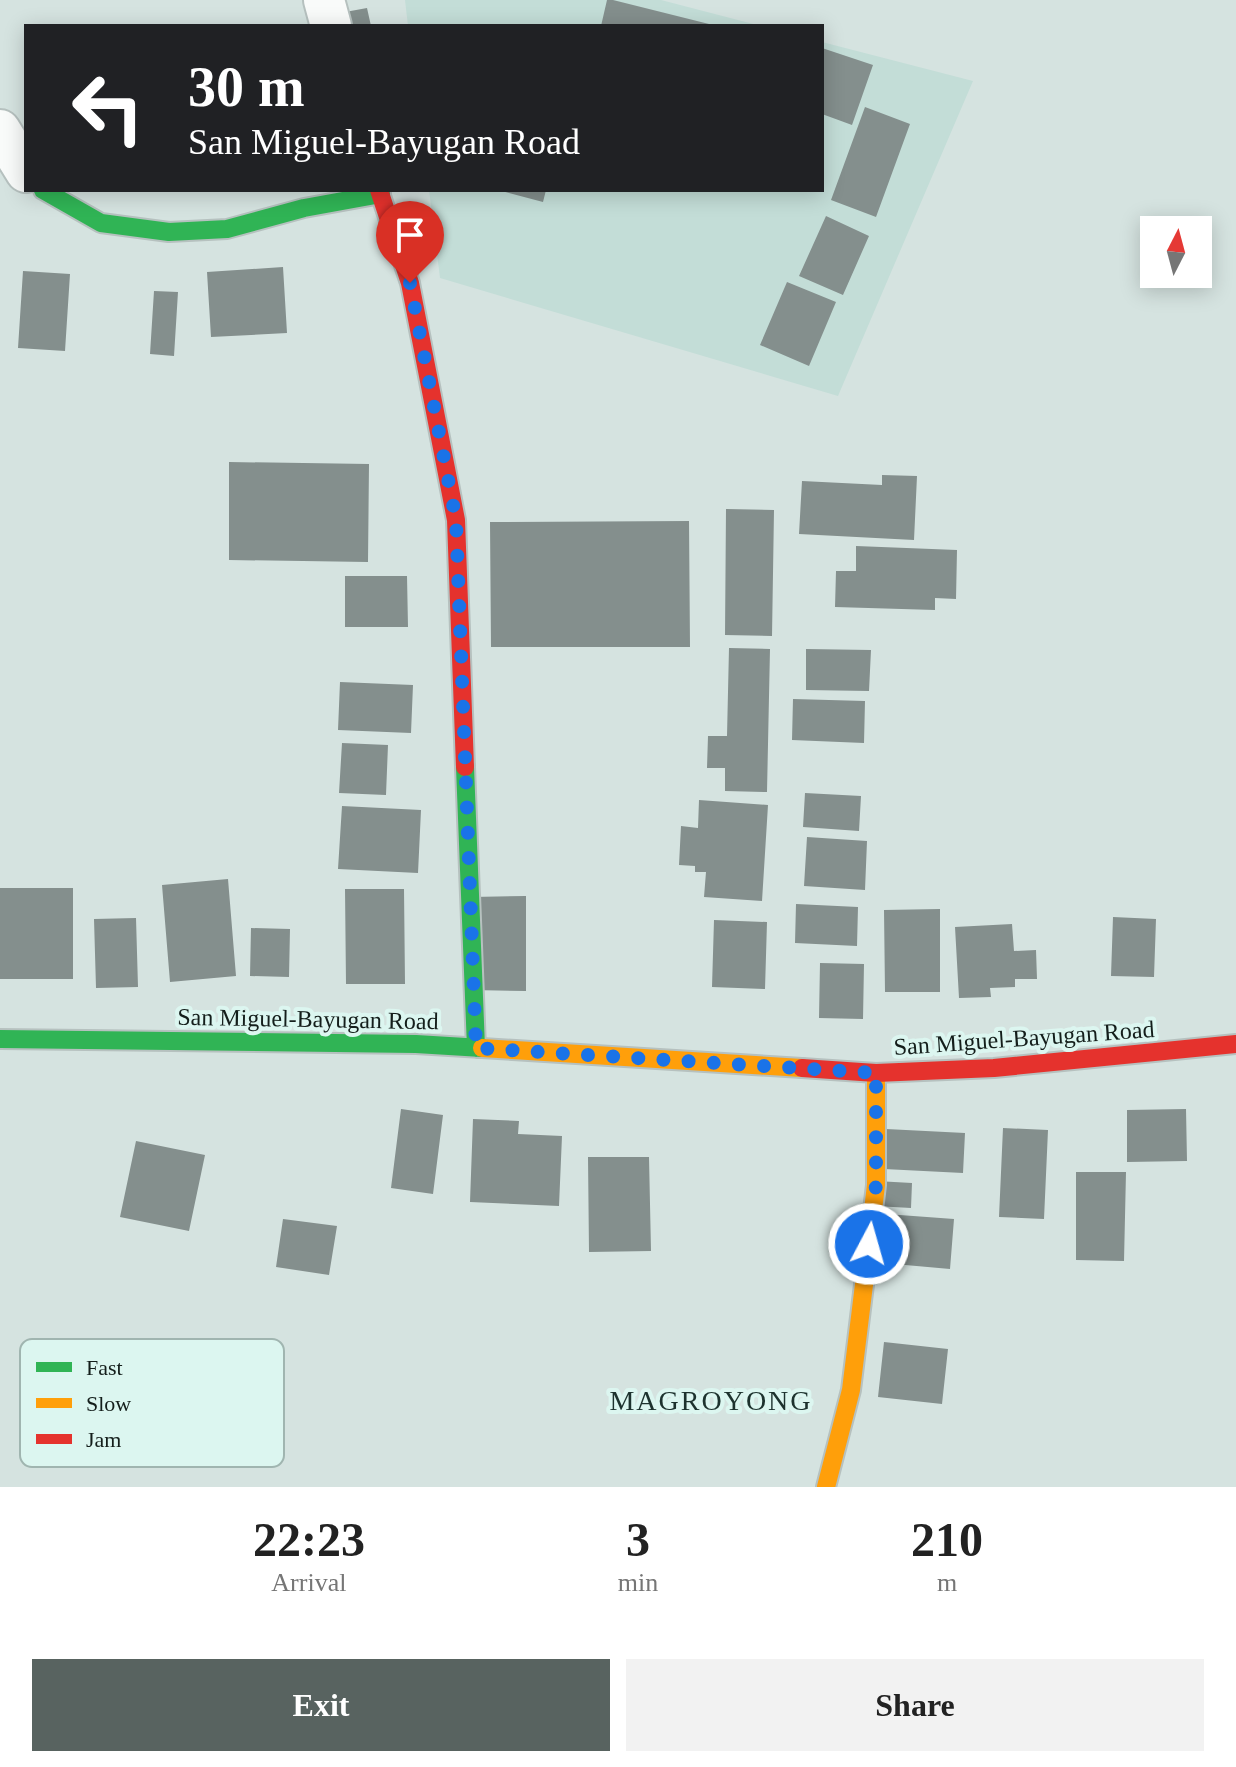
<!DOCTYPE html>
<style>
body{margin:0;font-family:"Times New Roman",serif;background:#f2f2f2;color:#222;height:100vh;display:flex;flex-direction:column;font-size:30px;white-space:nowrap}
*{box-sizing:border-box;margin:0}
p{font-size:26px;color:#767676}
.icon{flex:none;width:44px;height:44px;fill:none;stroke:currentColor;stroke-width:2;stroke-linecap:round;stroke-linejoin:round}
.map{position:relative;height:1487px;overflow:hidden}
.side{display:flex;flex-direction:column;background:#fff;flex:1}
.side>*{flex:none}
.banner{position:absolute;left:24px;top:24px;width:800px;height:168px;border-radius:0px;box-shadow:0 4px 20px #0003;background:#202124;color:#fff;overflow:hidden}
.needle{width:52px;rotate:6deg}
.fabs{position:absolute;left:1140px;top:216px;display:grid;gap:16px}
.fabs a{display:grid;place-items:center;width:72px;height:72px;border-radius:0px;background:#fff;box-shadow:0 4px 20px #0003;font-size:40px}
.pin{position:absolute;display:grid;place-items:center;width:68px;height:68px;color:#fff;margin:-82px -34px;border-radius:50% 50% 50% 0;rotate:-45deg;box-shadow:0 0 8px #0007}
.pin .icon{rotate:45deg}
.me{position:absolute;width:88px;margin:-44px;rotate:6deg;stroke-linejoin:round;filter:drop-shadow(0 0 6px #0008)}
.turn{display:flex;align-items:center;gap:28px;height:168px;padding:0 32px;font-size:36px}
.turn .icon{width:104px;height:104px;stroke-width:2.5}
.turn b{display:block;font-size:56px;line-height:68px}
.eta{display:flex;justify-content:space-evenly;align-items:center;height:136px;text-align:center}
.eta b{font-size:48px;font-weight:600;line-height:56px}
.primary-button{display:flex;gap:16px;margin-top:auto;padding:16px 32px}
.primary-button a{flex:1;height:92px;border-radius:0px;background:#586360;color:#fff;font-size:32px;font-weight:600;line-height:92px;text-align:center}
.primary-button a+a{background:#f2f2f2;color:#222}
.map>svg:first-child{display:block}
</style>
<div class="map">
<svg width="1236" height="1487" viewBox="0 0 1236 1487">
<rect width="100%" height="100%" fill="#d5e3e0"/>
<path fill="#c3ddd7" d="M405,0H661L761,26H408Z
M822,42L973,81L838,396L440,278L429,190H822Z"/>
<path fill="#848f8d" d="M607,0H613L717,26H601Z
M367,8L371,26H319L318,17Z
M822,48L873,65L852,125L822,114Z
M865,107L910,124L876,217L831,200Z
M498,190H546L543,202Z
M826,216L869,236L843,295L799,276Z
M283,267L287,333L211,337L207,272Z
M23,271L70,274L65,351L18,348Z
M787,282L836,302L809,366L760,345Z
M154,291L178,292L174,356L150,354Z
M229,462L369,464L368,562L229,560Z
M882,475L917,476L914,540L799,534L802,481L882,485Z
M726,509L774,510L772,636L725,635Z
M689,521L690,647H491L490,522Z
M856,546L957,550L956,599L935,598V610L835,607L836,571H856Z
M345,576H407L408,627H345Z
M729,648L770,649L767,792L725,791V768H707L708,736H727Z
M806,649L871,650L869,691L806,690Z
M340,682L413,685L411,733L338,730Z
M793,699L865,701L864,743L792,740Z
M342,743L388,745L386,795L339,793Z
M805,793L861,796L859,831L803,827Z
M699,800L768,805L762,901L704,897L706,872H695V866L679,865L681,826L698,828Z
M342,806L421,810L418,873L338,869Z
M807,837L867,841L865,890L804,886Z
M228,879L236,976L170,982L162,885Z
M0,888H73V979H0Z
M345,889H404L405,984H346Z
M526,896V991L472,990V897Z
M796,904L858,907L857,946L795,943Z
M940,909V992H885L884,910Z
M1113,917L1156,919L1154,977L1111,976Z
M136,918L138,987L96,988L94,919Z
M714,920L767,922L765,989L712,987Z
M1012,924L1014,951L1036,950L1037,979H1015V987L990,988L991,997L959,998L955,927Z
M251,928L290,929L289,977L250,976Z
M820,963L864,964L863,1019L819,1018Z
M401,1109L443,1115L433,1194L391,1188Z
M1186,1109L1187,1161L1127,1162V1110Z
M473,1119L519,1121L518,1134L562,1136L559,1206L470,1202Z
M1003,1128L1048,1130L1044,1219L999,1217Z
M886,1129L965,1133L963,1173L884,1169Z
M136,1141L205,1155L189,1231L120,1217Z
M588,1157H649L651,1251L589,1252Z
M1076,1172H1126L1124,1261L1076,1260Z
M876,1181L912,1183L911,1208L875,1206Z
M886,1214L954,1219L950,1269L883,1263Z
M283,1219L337,1226L329,1275L276,1267Z
M884,1342L948,1349L942,1404L878,1397Z"/>
<g fill="none" stroke-linecap="round" stroke-linejoin="round">
<g stroke="#b6c1bf" stroke-width="44">
<path id="street" d="M324,0L331,26
M0,130L26,172"/>
</g>
<g stroke="#b6c1bf" stroke-width="22">
<path id="fast" d="M43,190L101,223L169,232L227,229L304,208L381,194
M465,767L476,1048
M0,1039L416,1044L482,1048"/>
</g>
<g stroke="#b6c1bf" stroke-width="22">
<path id="slow" d="M482,1048L802,1068
M826,1487L851,1390L869,1244L876,1185V1073"/>
</g>
<g stroke="#b6c1bf" stroke-width="22">
<path id="jam" d="M379,190L410,283L456,520L465,767
M802,1068L876,1073L994,1068L1236,1044"/>
</g>
<use href="#street" stroke="#f9fbfa" stroke-width="40"/>
<use href="#fast" stroke="#30b455" stroke-width="18"/>
<use href="#slow" stroke="#ff9f0a" stroke-width="18"/>
<use href="#jam" stroke="#e5322d" stroke-width="18"/>
</g>
<g fill="none" stroke-linecap="round" stroke-linejoin="round">
<path stroke="#1a73e8" stroke-width="14" stroke-dasharray="0 25.2" d="M410,283L456,520L476,1048L876,1073V1185L869,1244"/>
</g>
<g text-anchor="middle" dominant-baseline="central" stroke-width="8" stroke-linejoin="round" paint-order="stroke">
<g font-size="24" fill="#141e1b" stroke="#dcf6f0">
<text transform="translate(308 1019) rotate(1)">San Miguel-Bayugan Road</text>
<text transform="translate(1024 1038) rotate(-4)">San Miguel-Bayugan Road</text>
</g>
<g font-size="28" letter-spacing="2" fill="#1d322e" stroke="#dcf6f0">
<text x="711" y="1400">MAGROYONG</text>
</g>
</g>
<rect x="20" y="1339" width="264" height="128" rx="12" fill="#dcf6f0" stroke="#a0b5b0" stroke-width="2"/>
<rect x="36" y="1362" width="36" height="10" fill="#30b455"/>
<rect x="36" y="1398" width="36" height="10" fill="#ff9f0a"/>
<rect x="36" y="1434" width="36" height="10" fill="#e5322d"/>
<g font-size="22" fill="#141e1b">
<text x="86" y="1375">Fast</text>
<text x="86" y="1411">Slow</text>
<text x="86" y="1447">Jam</text>
</g>
</svg>
<div class="fabs">
<a><svg class="needle" viewBox="-14 -14 28 28"><path d="M0-13l5 13h-10z" fill="#e53935"/><path d="M0 13l5-13h-10z" fill="#767676"/></svg></a>
</div>
<div class="pin" style="left:410px;top:283px;background:#d93025"><svg class="icon" aria-label="arrive" viewBox="0 0 24 24"><path d="M6 21V4h12l-3 4 3 4H6"/></svg></div>
<svg class="me" style="left:869px;top:1244px" viewBox="-20 -20 40 40"><circle r="17" fill="#1a73e8" stroke="#fff" stroke-width="3"/><path d="M0-11L8 9 0 5-8 9z" fill="#fff"/></svg>
<div class="banner">
<div class="turn"><svg class="icon" aria-label="left" viewBox="0 0 24 24"><path d="M17 20v-9H6M10 6l-5 5 5 5"/></svg><div><b>30 m</b>San Miguel-Bayugan Road</div></div>
</div>
</div>
<section class="side">
<div class="eta">
<div><b>22:23</b><p>Arrival</p></div>
<div><b>3</b><p>min</p></div>
<div><b>210</b><p>m</p></div>
</div>
<div class="primary-button"><a>Exit</a><a>Share</a></div>
</section>
